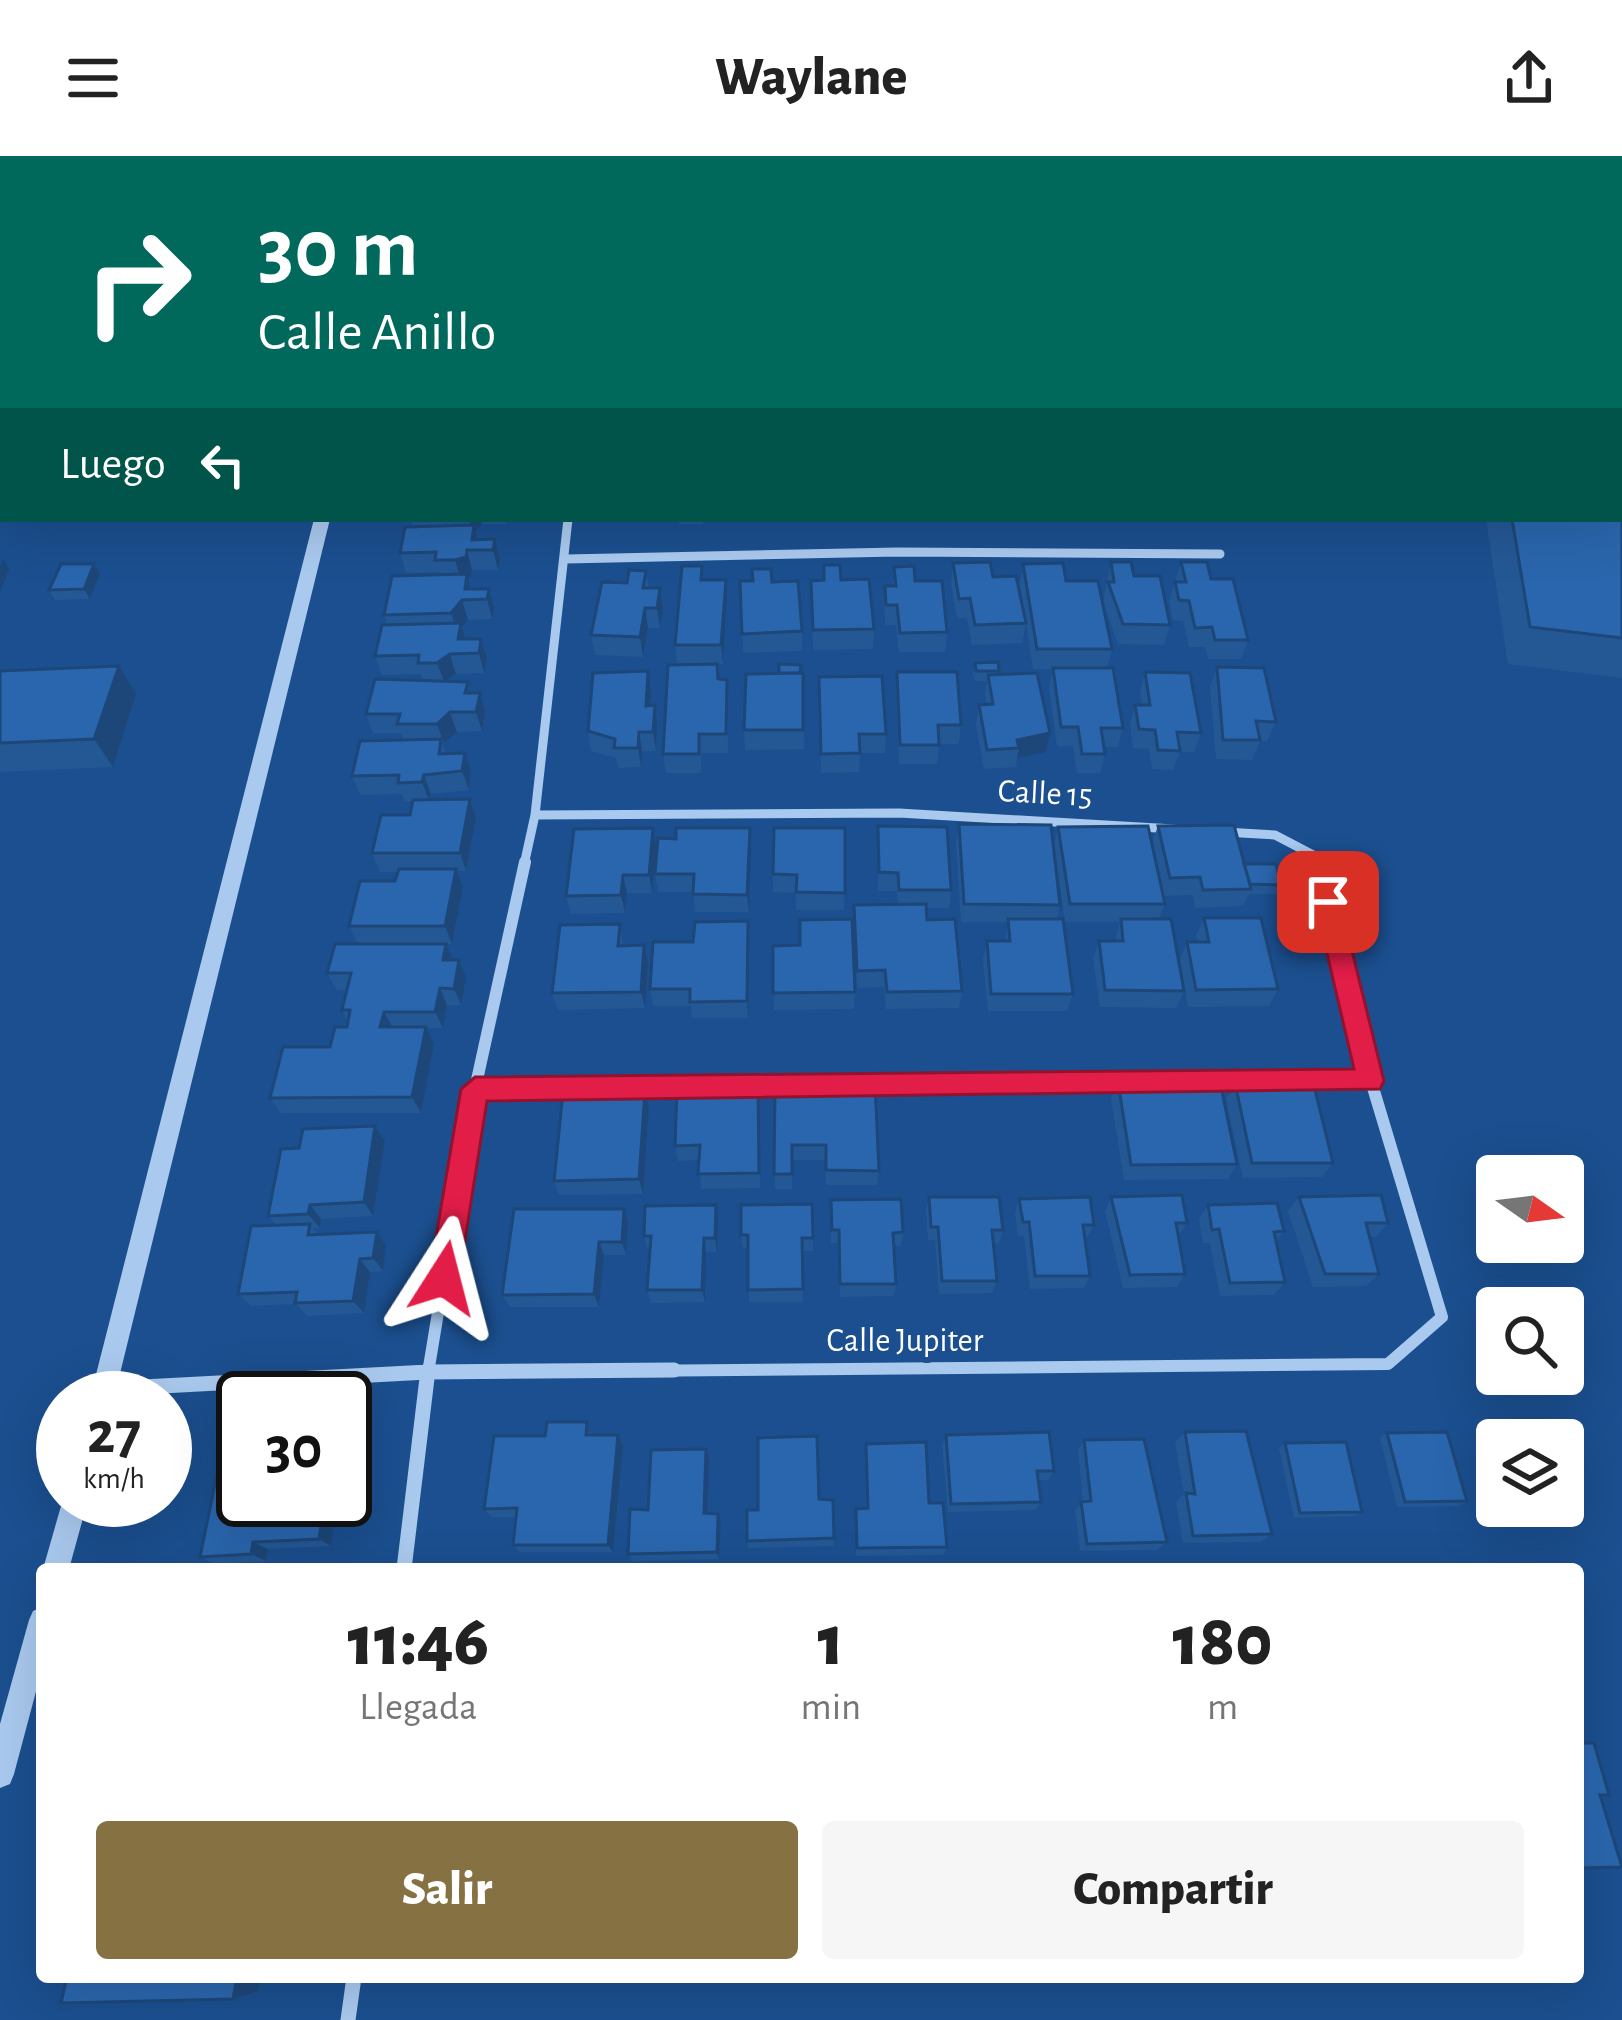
<!DOCTYPE html>
<html lang="es">
<style>
body{margin:0;font-family:"Alegreya Sans",sans-serif;background:#f6f6f6;color:#222;height:100vh;display:flex;flex-direction:column;font-size:45px;white-space:nowrap}
*{box-sizing:border-box;margin:0}
p{font-size:39px;color:#767676}
.icon{flex:none;width:66px;height:66px;fill:none;stroke:currentColor;stroke-width:2;stroke-linecap:round;stroke-linejoin:round}
.map{position:relative;flex:1;overflow:hidden}
.details{position:absolute;left:36px;top:1407px;width:1548px;height:420px;display:flex;flex-direction:column;background:#fff;border-radius:12px;box-shadow:0 12px 48px #0002}
.details>*{flex:none}
.hud{position:absolute;left:0px;top:0px;width:1623px;height:366px;box-shadow:0 12px 48px #0002;background:#00695c;color:#fff;overflow:hidden}
.needle{width:78px;rotate:104deg}
.tools{position:absolute;left:1476px;top:999px;display:grid;gap:24px}
.tools a{display:grid;place-items:center;width:108px;height:108px;border-radius:12px;background:#fff;box-shadow:0 12px 48px #0002;font-size:60px}
.speed{position:absolute;left:36px;top:1215px;display:flex;gap:24px;font-size:60px;font-weight:700;text-align:center}
.speed>*{display:grid;place-content:center;width:156px;height:156px;border-radius:50%;background:#fff;box-shadow:0 12px 48px #0002;line-height:1}
.speed small{font-size:30px;font-weight:400}
.speed .limit{border:6px solid #111;border-radius:18px;background:#fff;color:#111}
.pin{position:absolute;display:grid;place-items:center;width:102px;height:102px;color:#fff;margin:-51px;border-radius:24px;box-shadow:0 6px 18px #0006}
.me{position:absolute;width:132px;margin:-66px;rotate:9deg;stroke-linejoin:round;filter:drop-shadow(0 0 9px #0008)}
.turn{display:flex;align-items:center;gap:42px;height:252px;padding:0 60px;font-size:54px}
.turn .icon{width:156px;height:156px;stroke-width:2.5}
.turn b{display:block;font-size:84px;line-height:102px}
.then{display:flex;align-items:center;height:114px;padding:0 60px;background:#0003;gap:24px;font-size:45px}
.eta{display:flex;justify-content:space-evenly;align-items:center;height:204px;text-align:center}
.eta b{font-size:72px;font-weight:800;line-height:84px}
.primary-button{display:flex;gap:24px;margin-top:auto;padding:24px 60px}
.primary-button a{flex:1;height:138px;border-radius:12px;background:#857141;color:#fff;font-size:48px;font-weight:800;line-height:138px;text-align:center}
.primary-button a+a{background:#f6f6f6;color:#222}
header{display:flex;justify-content:space-between;align-items:center;height:156px;padding:0 60px;background:#fff;font-size:54px;font-weight:800}
.map>svg:first-child{display:block}
</style>
<header><svg class="icon" aria-label="menu" viewBox="0 0 24 24"><path d="M4 6h16M4 12h16M4 18h16"/></svg>Waylane<svg class="icon" aria-label="share" viewBox="0 0 24 24"><path d="M12 15V3M7 8l5-5 5 5M5 13v7h14v-7"/></svg></header>
<div class="map">
<svg width="1622" height="1864" viewBox="0 0 1622 1864">
<rect width="100%" height="100%" fill="#1b4f8f"/>
<g fill="none" stroke-linecap="round" stroke-linejoin="round">
<path stroke="#a9c9ee" stroke-width="9" d="M566,403L898,396L1220,398
M535,659L899,657L1174,673
M1224,676L1275,679L1317,701L1319,709
M524,709L535,659L568,363"/>
<path stroke="#a9c9ee" stroke-width="12" d="M1204,926L1371,925
M862,929L1130,927
M475,933L788,930
M410,1217L1388,1208L1442,1161L1371,925L1318,706
M428,1217L475,933L525,706"/>
<path stroke="#a9c9ee" stroke-width="15" d="M105,1233L428,1216L674,1214
M404,1413L428,1214
M348,1864L354,1821"/>
<path fill="#a9c9ee" fill-rule="evenodd" d="M330,0H342L343,3H331Z
M314,363H330L114,1242H90Z
M63,1343L88,1344L69,1413H43Z
M42,1451V1513L14,1618L10,1628L0,1632V1568L29,1464L33,1455Z"/>
</g>
<path fill="#245895" d="M0,0H196V3H3V32L0,33Z
M1612,0H1622V61L1620,55V3H1610Z
M1622,336V522L1508,508L1486,363H1620Z
M402,363H507L506,368H482L476,375L478,384L495,383L500,403L498,414H472L471,421L468,422L471,433H489L494,452L492,463L468,464L462,471L466,483L487,503L484,517L456,518L445,525L471,537L485,556L482,575L457,576L442,587L446,598L471,616L469,634L431,638L430,643H470L476,662L466,715H457L463,731L452,788H446L452,804H459L466,821L461,849H447L443,872H426L434,888L421,957H281L270,942L330,891L347,871L348,866L342,854L346,834H337L327,817L358,788L349,770L395,725L398,716H380L372,697L410,659L413,645L405,646L402,638L360,639L352,620L403,584L401,577H373L366,558L423,524L421,518L382,519L375,500L387,469L384,459L440,419L439,416L406,417L400,397L413,371L411,365H403Z
M628,363H670L628,365Z
M678,363H703V368H679Z
M1111,406L1170,469L1164,489L1118,488L1103,446Z
M1181,406L1211,423L1248,484L1241,503H1208L1205,491H1189L1183,465L1173,464L1169,445Z
M953,407L993,421L1026,467L1022,487L972,489L967,462H957L951,427Z
M1023,408L1066,425L1112,493L1107,512L1123,572L1118,591H1104L1105,598L1100,617H1077L1073,590H1057L1049,532L1053,513H1033L1020,428Z
M702,410L703,424L727,444L723,508H717L719,523L727,524L728,597H701V617H666L663,598L677,508L675,489Z
M894,411L915,425L947,476L945,496H899L896,469H885L884,450L885,430H893Z
M646,415L649,432H660L663,452L660,472H648L643,501L595,499L591,479L627,427Z
M100,418L90,443L55,444L49,434Z
M841,424L874,473L873,493L813,494L811,445Z
M740,425L772,426L802,475V495L743,497Z
M998,506V518L1050,577L1046,596L1017,602L1016,611L984,613L976,569L979,549H987L985,538L987,525H975L973,517L975,507Z
M119,510L136,538L113,611L0,616V515Z
M1217,511L1276,566L1267,585H1260L1252,604L1216,603L1210,531Z
M648,515L651,535L650,550L657,569L656,595H642L641,611L618,612L616,602L591,595L588,575Z
M897,516L961,569L959,588H939L937,608H899L896,536Z
M1145,516L1201,577L1194,596H1180L1173,614L1152,613L1149,593L1133,592L1130,568L1135,549H1142L1140,535Z
M801,517H803L804,593L745,594L744,574Z
M818,541L886,578L885,597H860L859,616L821,617Z
M959,668L1060,749L1057,763L1073,838L1067,855H988L983,802L987,785H1005L1008,766H961L956,686Z
M878,670L951,734L949,752H927V764L962,835L959,852L886,853L884,831L857,832L854,749H898L897,735H878Z
M1158,670L1244,708L1281,729L1277,738H1249L1243,750L1195,752L1193,739L1163,740L1165,748L1159,763L1184,835L1176,852L1100,851L1093,802L1099,785H1115L1120,766H1065L1054,689L1058,671L1152,687Z
M750,672L749,756H695L693,736H658L655,718L676,683Z
M845,672L844,754H796V737L773,736V718Z
M656,690L652,737H627L625,757L571,758L566,740Z
M1204,762L1278,833L1269,850L1188,851L1180,804L1187,786H1198L1196,780Z
M620,768L623,789H644L648,806L645,852L558,854L552,837Z
M749,783L748,862H692L691,850H653L650,833L693,786Z
M800,789L855,836L854,853L774,854L773,790Z
M1118,926L1237,1008L1228,1023L1124,1024L1111,942Z
M1235,927L1333,1007L1322,1021L1243,1022L1226,943Z
M775,929L879,1015L877,1029H826L825,1004H792V1033H775Z
M758,932L760,1032L701,1033L699,1004L678,1005L675,990Z
M649,951L643,1038L559,1039L554,1025Z
M385,985L373,1060L321,1063L320,1072H313L319,1079L377,1076L386,1090L383,1115L370,1116L364,1157L307,1160L296,1148L251,1150L238,1138L276,1069L268,1060Z
M929,1041L1003,1074L999,1087H993L997,1125L992,1137L939,1138L935,1084H928L926,1055Z
M1111,1041L1187,1067L1178,1080L1185,1118L1177,1131L1123,1132L1105,1055Z
M1299,1041L1388,1067L1376,1081H1370L1379,1118L1366,1130L1313,1131L1288,1055Z
M1019,1043L1094,1069L1087,1082H1085L1090,1120L1084,1132L1030,1133L1024,1080H1018L1015,1057Z
M831,1044L903,1076L901,1090H893L896,1128L894,1140L840,1141L838,1087H831Z
M812,1048L813,1095H802L803,1146H749L748,1092H743L741,1079Z
M1208,1049L1284,1075L1276,1085L1285,1126L1274,1139L1220,1140L1210,1087H1203L1199,1063Z
M718,1063L717,1096H706L705,1146L651,1147L647,1134L650,1093H647L644,1080Z
M628,1067L626,1099H604L599,1151H510L502,1139Z
M593,1276V1279H618L623,1289L613,1396H520L513,1389L516,1361H492L484,1353L545,1280Z
M1185,1276L1272,1378L1260,1386L1183,1387L1176,1346L1184,1338L1175,1286Z
M1387,1277L1467,1345L1458,1350L1397,1351L1380,1282Z
M946,1279L1054,1315L1048,1324H1038L1041,1346L1035,1354L948,1356L942,1289Z
M1084,1284L1167,1386L1157,1394L1080,1395L1075,1354L1083,1346L1078,1294Z
M1285,1287L1362,1356L1355,1360L1294,1362L1279,1292Z
M866,1288L929,1347L947,1391L943,1399L856,1400V1353L866,1352Z
M706,1293L709,1303L707,1357L721,1366L719,1403L632,1405L628,1398L648,1354Z
M819,1343L834,1382V1390L748,1392L747,1385L758,1354Z
M338,1344L331,1390L268,1393L266,1405L216,1408L200,1401Z"/>
<path fill="#1d4779" d="M473,0H488L489,3H465Z
M469,363H481L482,368L476,375L479,389L472,384L473,378Z
M495,383L500,403L498,414L493,394Z
M467,394L472,414L471,421L468,422L472,438V444L461,424L455,404Z
M3,403L9,413L0,436V410Z
M94,408L100,418L90,443L84,433Z
M726,424L727,444L723,508L721,489Z
M660,432L663,452L660,472L657,452Z
M489,433L494,452L492,463L487,443Z
M462,444L468,464L462,471L467,487L465,498L451,457Z
M645,452L648,472L643,501L640,481Z
M481,483L487,503L484,517L479,497Z
M450,498L456,518L444,526L437,507Z
M119,510L136,538L113,611L94,583Z
M648,515L651,535L649,569L646,550Z
M480,537L485,556L482,575L476,556Z
M655,549L657,569L656,595L653,576Z
M450,556L457,576L444,587L437,568Z
M639,576L642,595L641,611L638,592Z
M1050,577L1046,596L1017,602L1019,592L1017,584Z
M465,597L471,616L469,634L462,615Z
M424,619L431,638L429,645L422,626Z
M470,643L476,662L466,715L460,697Z
M653,672L656,690L652,737L649,719Z
M750,672L751,691L749,756L747,739Z
M456,713L463,731L452,788L445,770Z
M623,719L627,737L625,757L621,739Z
M748,765L749,783L748,862L747,845Z
M446,788L453,805L443,804Z
M644,789L648,806L645,852L641,836Z
M459,804L466,821L461,849L454,833Z
M440,832L447,849L443,872L435,856Z
M384,856L393,872L380,871Z
M426,871L434,888L421,957L412,941Z
M645,935L649,951L643,1038L639,1023Z
M375,970L385,985L373,1060L364,1046Z
M310,1049L321,1063L320,1072L308,1058Z
M716,1049L718,1063L717,1096L715,1082Z
M624,1053L628,1067L626,1099L622,1086Z
M377,1076L386,1090L383,1115L373,1102Z
M704,1082L706,1096L705,1146L702,1134Z
M599,1086L604,1099L599,1151L594,1138Z
M360,1103L370,1116L364,1157L353,1145Z
M618,1279L623,1289L613,1396L608,1389Z
M706,1293L709,1303L707,1365L704,1357Z
M325,1344H338L331,1390L319,1383Z
M718,1358L721,1366L719,1403L717,1396Z
M253,1386L268,1393L266,1405L251,1398Z
M237,1821H260L258,1835L233,1843Z"/>
<path fill="#2a66ad" stroke="#1d4779" stroke-width="3" d="M418,0H473L472,2L465,3H419Z
M580,0H605L604,3H580Z
M631,0H668L667,3H619L630,2Z
M683,0H728V3H683Z
M745,0H785V3H744Z
M798,0H845V3H798Z
M864,0H904V3H864Z
M923,0H961V3H923Z
M986,0H1023L1031,3H986Z
M1620,336H1622V482L1530,471L1512,363H1620Z
M474,369L472,384L495,383L493,394H467L466,401L455,404H435L436,396L400,397L405,371Z
M990,406L993,421L1016,420L1026,467L975,469L970,442L959,443L953,407Z
M1111,406H1131L1134,420H1160L1170,469L1123,468L1108,426H1114Z
M1181,406H1207L1211,423H1233L1248,484H1215L1212,471L1195,472L1189,445L1179,444L1175,426H1186Z
M1063,407L1066,425H1098L1112,493H1037L1023,408Z
M61,408H94L84,433L49,434Z
M824,409H840L841,424L869,423L874,473L813,474L811,425L824,424Z
M682,410H702L701,424H726L721,489H675Z
M914,410L915,425H942L947,476L900,477L897,449H886L885,430H896L894,411Z
M752,413H771L772,426L798,425L802,475L742,478L740,425H753Z
M629,414L646,415L643,432H660L657,452H645L640,481L591,479L602,426L627,427Z
M467,418L465,433H489L487,443L462,444L451,457L384,459L392,420Z
M461,467L458,483H481L479,497L450,498L437,507H418L419,499L375,500L382,469Z
M998,506L999,515H976L975,507Z
M717,508L718,523L727,524L726,578H699V598H663L668,509Z
M779,508L801,509L800,517H779Z
M119,510L94,583L0,587V515Z
M1217,511L1264,512L1276,566L1256,565L1260,584H1223Z
M1053,512H1113L1123,572H1101L1105,598H1082L1078,571H1061Z
M648,515L646,550L655,549L653,576H639L638,592H614L615,583L588,575L593,517Z
M897,516H957L961,569H938L939,589H900Z
M1145,516L1190,517L1201,577L1177,576L1180,595L1158,594L1155,574L1139,573L1135,549H1150Z
M803,517V574H744L746,518Z
M1037,517L1050,577L1017,584L1019,592L987,594L979,549L993,548L988,519Z
M882,520L886,578H859L860,597L821,598L819,521Z
M375,523L468,526L465,537H480L476,556H450L437,568H397L400,558H366Z
M441,583L439,598L465,597L462,615L424,619L422,626L398,627L399,619L352,620L360,585Z
M470,643L460,697H372L381,659H410L413,644Z
M959,668L1051,669L1060,749L964,748Z
M1234,669L1251,733L1203,734L1200,721L1170,722L1158,670Z
M878,670L947,671L951,734H899L898,717L879,716Z
M1148,670L1165,748H1070L1058,671Z
M653,672L649,719H623L621,739L566,740L574,673Z
M676,672H750L747,739L693,738L694,718H655L658,682L676,683Z
M774,672H845V737L796,736L797,719L773,718Z
M1244,708H1276L1281,729L1250,728Z
M399,713H456L445,770H349L360,725H395Z
M926,748L927,764L955,763L962,835L887,836L885,814L857,815L854,749Z
M1204,762H1261L1278,833L1196,834L1187,786H1209Z
M852,763L855,836L773,837V790L800,789V764Z
M1008,763H1063L1073,838H991L987,785H1010Z
M1121,763H1171L1184,835L1105,834L1099,785H1123Z
M748,765L747,845L690,846V833H650L653,786H693L695,766Z
M620,768L618,790L644,789L641,836L552,837L560,769Z
M335,788H446L443,804H459L454,833L440,832L435,856H384L380,871H426L412,941L270,942L283,891H330L335,871H347L350,854H342L351,817H327Z
M817,922L875,928L879,1015L826,1014V989H792V1018H774L775,929H817Z
M1118,926H1220L1237,1008L1131,1009Z
M1313,926L1333,1007H1252L1235,927Z
M758,932L759,1017L698,1018L700,989L675,990L677,935Z
M645,935L639,1023L554,1025L563,936Z
M375,970L364,1046L310,1049L308,1058L268,1060L281,993L299,992L303,973Z
M1182,1039L1187,1067H1176L1185,1118L1130,1119L1111,1041Z
M1381,1039L1388,1067H1366L1379,1118H1325L1299,1041Z
M929,1041H999L1003,1074H992L997,1125H942L938,1071H931Z
M1090,1041L1094,1069H1083L1090,1120H1035L1029,1066H1023L1019,1043Z
M901,1043L903,1076L893,1077L896,1128H840L839,1074H832L831,1044Z
M1277,1047L1284,1075L1274,1076L1285,1126L1230,1127L1219,1073L1212,1074L1208,1049Z
M812,1048L813,1082H802L803,1133L748,1134V1079H741V1049Z
M716,1049L715,1082H704L702,1134H647L651,1080H644L645,1050Z
M514,1053H624L622,1086H599L594,1138L502,1139Z
M310,1068L308,1079L377,1076L373,1102L360,1103L353,1145L295,1147L297,1136L238,1138L251,1070Z
M547,1266H587L586,1279H618L608,1389H513L517,1352L484,1353L494,1280H545Z
M1246,1275L1272,1378L1193,1380L1186,1337L1195,1338L1185,1276Z
M1049,1276L1054,1315H1037L1041,1346L951,1348L946,1279Z
M1447,1276L1467,1345L1405,1346L1387,1277Z
M817,1280L819,1343L833,1344L834,1382L747,1385V1354H758V1282Z
M1144,1283L1167,1386L1087,1388L1081,1346L1091,1345L1084,1284Z
M926,1286L929,1347H943L947,1391L857,1392L856,1353L868,1352L866,1288Z
M1346,1286L1362,1356L1300,1357L1285,1287Z
M706,1293L704,1357L718,1358L717,1396L628,1398L630,1353L648,1354L651,1294Z
M243,1312V1344H325L319,1383L253,1386L251,1398L200,1401L218,1313Z
M605,1409V1413H568Z
M1578,1587H1594L1609,1639H1600L1622,1711L1578,1712Z
M67,1821H237L233,1843L61,1847Z"/>
<path fill="#e11d48" stroke="#92132f" stroke-width="3" d="M1328,736L1340,746L1384,925L1380,933L487,945L459,1122L454,1132L444,1136L433,1132L429,1122L461,933L475,921L1354,913L1315,746Z"/>
<g text-anchor="middle" dominant-baseline="central" stroke-width="12" stroke-linejoin="round" paint-order="stroke">
<g font-size="33" fill="#fff" stroke="#1b4f8f">
<text transform="translate(1045 638) rotate(3)">Calle 15</text>
<text x="905" y="1185">Calle Jupiter</text>
</g>
</g>
</svg>
<div class="tools">
<a><svg class="needle" viewBox="-14 -14 28 28"><path d="M0-13l5 13h-10z" fill="#e53935"/><path d="M0 13l5-13h-10z" fill="#767676"/></svg></a>
<a><svg class="icon" aria-label="search" viewBox="0 0 24 24"><circle cx="10" cy="10" r="6"/><path d="M15 15l6 6"/></svg></a>
<a><svg class="icon" aria-label="layers" viewBox="0 0 24 24"><path d="M12 4l9 5-9 5-9-5zM3 14l9 5 9-5"/></svg></a>
</div>
<div class="speed"><div>27<small>km/h</small></div><div class="limit">30</div></div>
<div class="pin" style="left:1328px;top:746px;background:#d93025"><svg class="icon" aria-label="arrive" viewBox="0 0 24 24"><path d="M6 21V4h12l-3 4 3 4H6"/></svg></div>
<svg class="me" style="left:444px;top:1122px" viewBox="-20 -20 40 40"><path d="M0-17L14 15 0 8-14 15z" fill="#e11d48" stroke="#fff" stroke-width="4"/></svg>
<div class="hud">
<div class="turn"><svg class="icon" aria-label="right" viewBox="0 0 24 24"><path d="M7 20v-9h11M14 6l5 5-5 5"/></svg><div><b>30 m</b>Calle Anillo</div></div>
<div class="then">Luego<svg class="icon" aria-label="left" viewBox="0 0 24 24"><path d="M17 20v-9H6M10 6l-5 5 5 5"/></svg></div>
</div>
<section class="details">
<div class="eta">
<div><b>11:46</b><p>Llegada</p></div>
<div><b>1</b><p>min</p></div>
<div><b>180</b><p>m</p></div>
</div>
<div class="primary-button"><a>Salir</a><a>Compartir</a></div>
</section>
</div>
